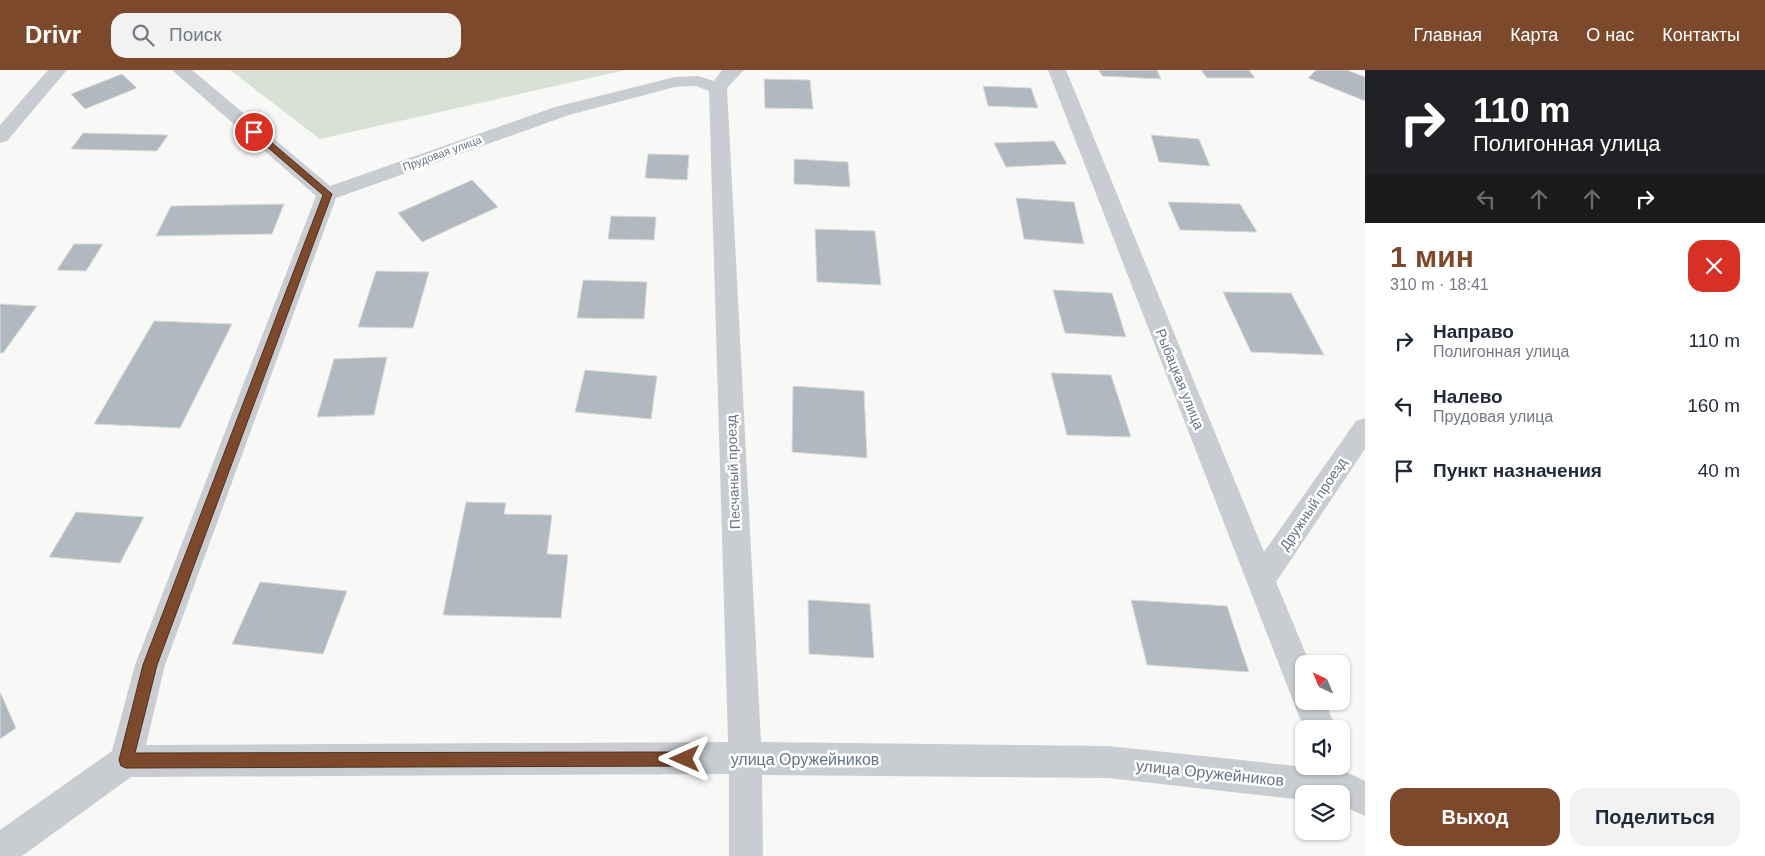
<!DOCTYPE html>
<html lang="ru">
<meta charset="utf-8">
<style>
body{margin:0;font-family:Arial,sans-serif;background:#f2f2f3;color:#1f2937;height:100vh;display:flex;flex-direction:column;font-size:19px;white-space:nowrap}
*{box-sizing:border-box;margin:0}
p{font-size:16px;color:#747a83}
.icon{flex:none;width:28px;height:28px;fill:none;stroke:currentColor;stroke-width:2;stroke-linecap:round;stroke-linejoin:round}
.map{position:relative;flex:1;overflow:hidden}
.sheet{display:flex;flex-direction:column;background:#fff;width:400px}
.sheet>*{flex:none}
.top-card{background:#202124;color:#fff;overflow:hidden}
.needle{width:32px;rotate:316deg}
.tools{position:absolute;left:1295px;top:585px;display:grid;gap:10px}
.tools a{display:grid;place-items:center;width:55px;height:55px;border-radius:10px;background:#fff;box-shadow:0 1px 4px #0004;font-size:25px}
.pin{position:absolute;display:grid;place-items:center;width:42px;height:42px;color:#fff;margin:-21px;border:2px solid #fff;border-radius:50%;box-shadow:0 1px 5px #0007}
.me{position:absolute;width:55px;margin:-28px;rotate:270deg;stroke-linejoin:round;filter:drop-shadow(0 0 4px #0008)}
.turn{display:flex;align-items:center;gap:18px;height:105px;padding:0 25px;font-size:22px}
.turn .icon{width:65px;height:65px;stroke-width:2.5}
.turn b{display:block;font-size:35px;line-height:42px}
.lanes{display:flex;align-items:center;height:48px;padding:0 25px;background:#0003;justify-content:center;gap:25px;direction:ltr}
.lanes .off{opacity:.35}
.round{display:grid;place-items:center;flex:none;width:52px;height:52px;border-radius:15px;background:#f2f2f3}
.head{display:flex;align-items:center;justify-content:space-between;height:85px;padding:0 25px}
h1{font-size:30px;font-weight:800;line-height:38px;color:#7d492d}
.primary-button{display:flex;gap:10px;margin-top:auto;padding:10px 25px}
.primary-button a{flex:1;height:58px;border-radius:15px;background:#7d492d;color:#fff;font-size:20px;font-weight:800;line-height:58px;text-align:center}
.primary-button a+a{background:#f2f2f3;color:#1f2937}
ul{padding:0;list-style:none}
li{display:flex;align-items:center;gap:15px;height:65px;padding:0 25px}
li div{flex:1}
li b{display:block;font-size:19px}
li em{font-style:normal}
header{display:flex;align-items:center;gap:30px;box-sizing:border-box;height:70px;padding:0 25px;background:#7d492d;color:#fff}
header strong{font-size:24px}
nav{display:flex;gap:28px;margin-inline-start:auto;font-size:18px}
.search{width:350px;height:45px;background:#f2f2f3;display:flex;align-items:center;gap:12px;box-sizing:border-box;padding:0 18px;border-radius:15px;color:#747a83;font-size:19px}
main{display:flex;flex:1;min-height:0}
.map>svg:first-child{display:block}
</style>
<header>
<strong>Drivr</strong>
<div class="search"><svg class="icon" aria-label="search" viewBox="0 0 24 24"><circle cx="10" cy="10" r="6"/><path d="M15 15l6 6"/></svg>Поиск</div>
<nav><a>Главная</a><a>Карта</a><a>О нас</a><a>Контакты</a></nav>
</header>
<main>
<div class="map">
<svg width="1365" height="786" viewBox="0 0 1365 786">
<rect width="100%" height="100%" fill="#f8f9f6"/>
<path fill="#d9e1d7" d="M230,0H626L320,69Z"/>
<path fill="#b1b8bf" stroke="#dadbd8" d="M1099,0H1157L1161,9L1102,6Z
M1201,0H1249L1255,8H1207Z
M1316,0H1347L1365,7V31L1308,8Z
M122,4L137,18L85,39L71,24Z
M764,9L810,10L813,39L765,38Z
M983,16L1031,18L1038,38L988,36Z
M83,63L168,65L157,81L71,79Z
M1151,65L1199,69L1210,96L1159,92Z
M1054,71L1067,94L1006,97L994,73Z
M648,84L689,85L687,110L645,108Z
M794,89L848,92L850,117L794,114Z
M472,110L498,137L422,172L398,143Z
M1016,128L1074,132L1084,174L1024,169Z
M1168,132L1240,134L1257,162L1180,160Z
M284,134L272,164L156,166L171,136Z
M611,146L656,147L654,170L608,169Z
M815,159L875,161L881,215L817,212Z
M74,174H103L86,201L57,200Z
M376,201L429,202L413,258L358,257Z
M583,210L647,212L644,249L577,248Z
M1053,220L1112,223L1126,267L1065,263Z
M1223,222L1291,223L1324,285L1251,282Z
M0,234L37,236L3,283H0Z
M154,251L232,254L180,358L94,354Z
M387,287L374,345L317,347L334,289Z
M585,300L657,306L651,349L575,342Z
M1051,303L1111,305L1131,367L1067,365Z
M793,316L864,321L867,388L792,382Z
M466,432L506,433L504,444L552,445L547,484L568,485L561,548L443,545Z
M76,442L144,447L120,493L49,487Z
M260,512L347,521L323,584L232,574Z
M808,530L870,534L874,588L809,584Z
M1131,530L1227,536L1249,602L1147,595Z
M0,622L16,658L0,669Z"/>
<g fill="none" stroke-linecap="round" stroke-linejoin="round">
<path fill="#c9ccd0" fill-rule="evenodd" d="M48,0H67L7,71L0,73V55Z
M172,0H192L330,116L555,37L675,7L698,6L714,11L722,0H744L727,18L761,672L1108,676L1344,701L1365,711V746L1341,735V724H1304V730L1108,708L762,705L763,786H729V704L131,707L22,786H0V760L112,681L135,595L316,126ZM696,16L709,21L728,672L146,675L165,595L336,128L569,45L675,17Z
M1048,0H1066L1264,482L1356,351L1365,348V379L1276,512L1310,594H1304V631H1325L1336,659H1304Z"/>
</g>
<path fill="#7d492d" stroke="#512f1d" d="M252,60H257L332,124L157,595L135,683L685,682L690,684L692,689L690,694L685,696L126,698L121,696L119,690L143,595L323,125L252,64Z"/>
<g text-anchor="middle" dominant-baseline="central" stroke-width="5" stroke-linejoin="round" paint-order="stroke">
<g font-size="11" fill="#667489" stroke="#fff">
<text transform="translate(442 83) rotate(-20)">Прудовая улица</text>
</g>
<g font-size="14" fill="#667489" stroke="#fff">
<text transform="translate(1180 309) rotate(68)">Рыбацкая улица</text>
<text transform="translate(733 402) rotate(-92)">Песчаный проезд</text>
<text transform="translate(1313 434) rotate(-56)">Дружный проезд</text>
</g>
<g font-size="16" fill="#667489" stroke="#fff">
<text x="805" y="689">улица Оружейников</text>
<text transform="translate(1210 703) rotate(6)">улица Оружейников</text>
</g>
</g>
</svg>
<div class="tools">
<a><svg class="needle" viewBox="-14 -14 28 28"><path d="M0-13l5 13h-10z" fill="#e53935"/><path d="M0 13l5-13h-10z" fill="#747a83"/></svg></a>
<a><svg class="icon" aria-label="sound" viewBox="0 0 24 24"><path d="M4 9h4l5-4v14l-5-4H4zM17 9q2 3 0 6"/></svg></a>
<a><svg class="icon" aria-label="layers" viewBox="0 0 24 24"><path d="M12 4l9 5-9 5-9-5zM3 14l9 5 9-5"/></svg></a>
</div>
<div class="pin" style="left:254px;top:62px;background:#d93025"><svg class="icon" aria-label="arrive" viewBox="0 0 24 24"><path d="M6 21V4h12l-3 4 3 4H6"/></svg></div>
<svg class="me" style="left:685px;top:689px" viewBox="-20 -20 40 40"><path d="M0-17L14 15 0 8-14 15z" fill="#7d492d" stroke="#fff" stroke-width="4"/></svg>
</div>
<section class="sheet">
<div class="top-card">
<div class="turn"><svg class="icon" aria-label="right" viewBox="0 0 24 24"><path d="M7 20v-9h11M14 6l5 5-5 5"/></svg><div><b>110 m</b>Полигонная улица</div></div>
<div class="lanes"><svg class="icon off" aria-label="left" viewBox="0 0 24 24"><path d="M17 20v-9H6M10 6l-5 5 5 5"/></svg><svg class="icon off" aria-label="ahead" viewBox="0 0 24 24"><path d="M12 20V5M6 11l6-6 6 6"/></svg><svg class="icon off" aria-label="ahead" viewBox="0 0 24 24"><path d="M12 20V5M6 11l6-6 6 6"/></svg><svg class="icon" aria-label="right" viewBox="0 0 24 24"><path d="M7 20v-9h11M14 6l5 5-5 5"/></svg></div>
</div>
<div class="head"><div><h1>1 мин</h1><p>310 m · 18:41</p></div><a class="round" style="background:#d93025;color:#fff"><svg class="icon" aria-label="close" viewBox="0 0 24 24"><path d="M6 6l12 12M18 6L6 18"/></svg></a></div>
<ul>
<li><svg class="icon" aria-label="right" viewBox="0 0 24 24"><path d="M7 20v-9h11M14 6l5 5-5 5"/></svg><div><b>Направо</b><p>Полигонная улица</p></div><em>110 m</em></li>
<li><svg class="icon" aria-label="left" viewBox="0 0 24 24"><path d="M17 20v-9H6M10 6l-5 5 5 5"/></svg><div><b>Налево</b><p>Прудовая улица</p></div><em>160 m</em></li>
<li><svg class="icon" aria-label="arrive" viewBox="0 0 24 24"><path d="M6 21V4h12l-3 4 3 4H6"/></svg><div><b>Пункт назначения</b></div><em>40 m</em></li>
</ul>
<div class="primary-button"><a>Выход</a><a>Поделиться</a></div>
</section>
</main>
